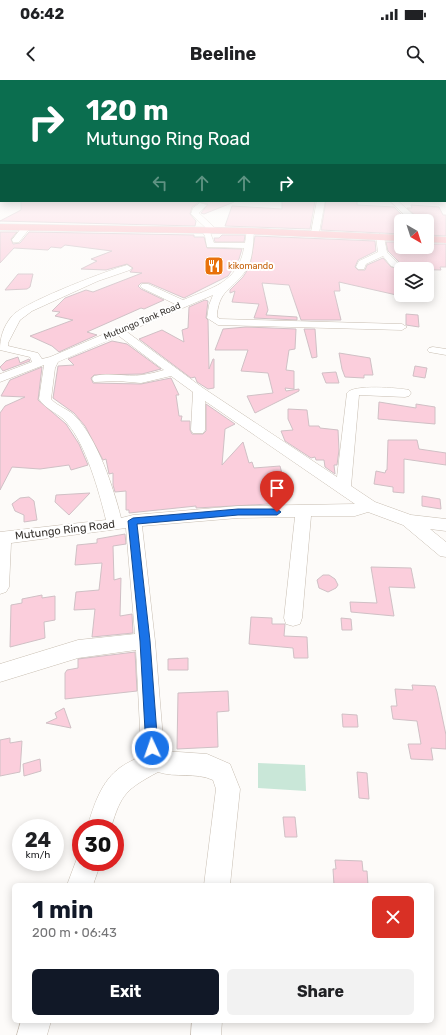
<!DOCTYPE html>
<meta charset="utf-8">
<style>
body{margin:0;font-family:Rubik,sans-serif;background:#f2f2f2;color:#202124;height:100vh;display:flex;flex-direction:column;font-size:15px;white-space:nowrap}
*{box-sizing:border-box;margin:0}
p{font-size:13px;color:#757577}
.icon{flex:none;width:22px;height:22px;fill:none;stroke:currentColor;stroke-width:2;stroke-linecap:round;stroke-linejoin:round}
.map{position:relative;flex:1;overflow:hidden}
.drawer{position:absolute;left:12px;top:803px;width:422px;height:140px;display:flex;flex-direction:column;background:#fff;border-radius:6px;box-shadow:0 2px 10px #0003}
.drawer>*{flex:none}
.guide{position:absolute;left:0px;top:0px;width:446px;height:122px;box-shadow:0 2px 10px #0003;background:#0b6e4f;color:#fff;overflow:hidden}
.needle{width:26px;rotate:141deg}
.controls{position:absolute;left:394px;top:134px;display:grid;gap:8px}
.controls a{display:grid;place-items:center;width:40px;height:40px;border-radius:6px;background:#fff;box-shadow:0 2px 10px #0003;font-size:20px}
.speed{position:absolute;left:12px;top:739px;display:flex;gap:8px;font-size:20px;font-weight:700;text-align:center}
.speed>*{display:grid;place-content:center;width:52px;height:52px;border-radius:50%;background:#fff;box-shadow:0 2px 10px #0003;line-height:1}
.speed small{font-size:10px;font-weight:400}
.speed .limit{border:6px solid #d22;background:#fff;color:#111}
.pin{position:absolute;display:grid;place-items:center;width:34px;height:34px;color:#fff;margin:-41px -17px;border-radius:50% 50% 50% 0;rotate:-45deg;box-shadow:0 0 4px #0007}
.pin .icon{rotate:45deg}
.me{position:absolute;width:44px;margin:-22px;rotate:357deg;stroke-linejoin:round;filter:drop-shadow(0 0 3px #0008)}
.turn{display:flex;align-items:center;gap:14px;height:84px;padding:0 20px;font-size:18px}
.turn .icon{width:52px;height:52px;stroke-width:2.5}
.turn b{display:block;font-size:28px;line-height:34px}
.lanes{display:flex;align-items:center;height:38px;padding:0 20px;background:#0003;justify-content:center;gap:20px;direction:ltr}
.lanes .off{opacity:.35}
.round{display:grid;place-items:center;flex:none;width:42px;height:42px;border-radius:6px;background:#f2f2f2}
.head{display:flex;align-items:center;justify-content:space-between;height:68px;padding:0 20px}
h1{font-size:24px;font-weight:700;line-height:30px;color:#111827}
.cta{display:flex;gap:8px;margin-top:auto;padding:8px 20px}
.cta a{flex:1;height:46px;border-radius:6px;background:#111827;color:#fff;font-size:16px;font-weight:700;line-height:46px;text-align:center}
.cta a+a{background:#f2f2f2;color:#202124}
.status{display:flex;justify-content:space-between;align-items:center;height:28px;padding:0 20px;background:#fff;direction:ltr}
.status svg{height:11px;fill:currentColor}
header{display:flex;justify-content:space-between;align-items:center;height:52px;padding:0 20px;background:#fff;font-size:18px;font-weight:700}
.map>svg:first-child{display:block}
</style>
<div class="status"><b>06:42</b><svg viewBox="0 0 49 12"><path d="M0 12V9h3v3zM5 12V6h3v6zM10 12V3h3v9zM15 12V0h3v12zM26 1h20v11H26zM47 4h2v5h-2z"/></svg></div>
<header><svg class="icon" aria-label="back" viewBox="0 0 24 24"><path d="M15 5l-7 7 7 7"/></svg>Beeline<svg class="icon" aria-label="search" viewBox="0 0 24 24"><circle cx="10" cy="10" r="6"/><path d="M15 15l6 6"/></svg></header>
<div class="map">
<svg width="446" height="955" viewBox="0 0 446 955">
<rect width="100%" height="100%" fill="#fdfbf9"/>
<path fill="#c9e7d8" d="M258,683L305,685L306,711L258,708Z"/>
<path fill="#fbcedc" stroke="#d0c0c5" d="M21,121H233L234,122L204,134L201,133L208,124L199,122L192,127L190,134L196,141L195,146L0,141L21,130Z
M282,121H315L310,149L225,146L232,126L282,129Z
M326,121H357V125L394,127L407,140L401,139V154L321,150Z
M411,125L439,127L443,135H446V156L427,155V141H421L407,128H412Z
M0,152H17L11,159L13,164L20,163L29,152L194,155V157H204L207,168L242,169L239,179L228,196L184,218L149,203H141L138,206L141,209L164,220L144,229L141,228L87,252L97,255L59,272L52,266L30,256L73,240L55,236L60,232L52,231L65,218L86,210L93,212L142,193L130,192L133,188L127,184L106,190L81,189L97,181L91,179L112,171L65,165L61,168L51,167L48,170L14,168L0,183Z
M222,155H245L244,162H215L214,158H219Z
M255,156L375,161L376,171L358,180L355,187L358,190H365L367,185L383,178L391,187L395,188L400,185V183L388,171L386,162H401V167H427V164H446V187H440L441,190L401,189V216L339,202L340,211H334L341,240H301L289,205L262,203L268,230L266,235L297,237V240L254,238L259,224L232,222L235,211L230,213V210L243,197L250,186Z
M18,194H33L30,207L27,209L5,210Z
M205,220L208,221L206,238L208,240L209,289L213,279H214V308L208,309L197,302L195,297L191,298L139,259L162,250L184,262L182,250L188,248L189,227Z
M406,234L418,235L419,247L406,245Z
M246,247L296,249L295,269L289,270L286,290L294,291V309L285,308L286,311L299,309V311L255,333L247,316L273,313L268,293L241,291L248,270H215L223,249Z
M304,249H315L317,277L312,278Z
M112,261L127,264L161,289L142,294L94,295L91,298L93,303L141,304L171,298L179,315H176L179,336H182L181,341H190V350L192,354H203L206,351V324L235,344L225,349L222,385L243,362L249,383L252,382L254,388L280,386L285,405H275L277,418H272V423L269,424L196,428V426L129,433V430H126V411L115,412L113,405V393L109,394L106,379L103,380L85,346L74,333L53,318L58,286L74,285L68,279Z
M339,273L370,278L373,295H364V298L345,297L342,289Z
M18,277L20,283L29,279L30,281L3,291L0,287L6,281Z
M415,286L427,288L425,298L413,296Z
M42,287L38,320L66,344L79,364L88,385L71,390L69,385L40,389L12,387L0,410V333L5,326L25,317L1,316L10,300Z
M336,292L339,303H326L322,293Z
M379,322L416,328V324L435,327V344L378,339Z
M288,329L307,330L309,346H319L320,348L338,350L339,370L337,385H334L335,394L325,387L324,380H316L315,377L311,378L285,361L281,351L293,350L288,339Z
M388,360H417L419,369L446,373V385L404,379V413L393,412V407L374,404L376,391L385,393L386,390H387Z
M90,413L69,435L55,422L56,415Z
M422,416L440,419L441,429L422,426Z
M29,417L34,421L37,440L24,442V435L15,431L12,424L20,418Z
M125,454L126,464L113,466L114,500L121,498L120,536L132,534L133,553L92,557L95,529L74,530L76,512L99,510L102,483L75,485L77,465L97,463V459Z
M371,487L411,488L415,508L389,507L394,536L351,532L350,522L377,523Z
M323,495H329L335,499L338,505L336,508L328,512L319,508L317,500Z
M42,515V518L55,516V540L44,542L45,558L10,567L11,525L22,523V519Z
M251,537L272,538V544H285L284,556L307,557L308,578H294L293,568L249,564Z
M341,538L351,539L352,550H342Z
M135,572L137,611L65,619V593L67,590L78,588V579Z
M188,578V590H168V579Z
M412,605L435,606L437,612L446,655V669L431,668L433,680L411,679L408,664H421L417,641L393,639L391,626H397L395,609L413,610Z
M228,611L229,631L217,632L218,667L177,669L178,613Z
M64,628L71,648L46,643L57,638L55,633Z
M342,634L357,635L358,647H343Z
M10,658V663L22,661L20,692L0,696V660Z
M40,679L41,691L24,696L23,684Z
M357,692L367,693L369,719L359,718Z
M283,737H295L297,757H285Z
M335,780L362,781L363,791H367L368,805H334L333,789H336Z"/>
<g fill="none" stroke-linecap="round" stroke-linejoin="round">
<g stroke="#c8beb2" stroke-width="1">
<path id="minor" d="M445,117H446V122L443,121H445Z
M317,121H325L319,153L315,155L311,153Z
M390,121H398L420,141H411Z
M200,123L207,125L199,133L217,150L210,152L214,163H245L247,149H253L254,151C253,164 253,179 246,190C234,209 220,208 217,234V237L220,239L402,244L407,247L402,250L218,245L207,238L209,225L213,215L127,252L203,308L337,397L347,313C353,304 399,308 409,310L411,313L409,316L405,317L359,315L351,406L375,422L411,435L446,439V451L430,449L446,462V477L440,476L403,445L368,432L355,436H311L302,538L300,544L293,546L286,544L284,538L295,437L238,438L142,446L155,561L164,671L207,674L230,684L240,709L230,805H204L216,709L213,700C196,692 176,698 158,692C127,709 121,713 111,748H87C94,725 101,701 121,687C128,682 136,679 143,675L141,668L136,570L78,578L0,602V584L78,560L135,554L126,448L11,463L9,507L6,512L0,514V452L106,440C99,411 86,365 67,343C59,333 46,330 39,319L44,285L0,302V294L32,282L30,277L0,270C0,258 3,247 12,236C24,222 106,191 127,185L132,188L130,190L98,201L32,231L20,240L8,263V266L38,273L42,279L50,277L175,224L142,208L140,206L142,204H148L183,220C211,208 238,203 244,168L207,167L205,156L201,150L206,148L191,134L193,128ZM119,256L164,290C157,292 149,294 142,295C125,297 111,292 94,296L92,299L94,302L118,301L141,303L171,296L193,312L191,350L193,353H203L205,350V321L355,424L238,426L133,435L121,438C113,406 98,361 76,337C69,329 58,327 51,319L55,288L58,282Z
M23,146L30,148L19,162H13L12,160Z
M380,154L384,157L387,172L399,184L394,187L391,186L383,176L366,184L364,189H358L356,187L359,181L378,172L376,157Z
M433,267L446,269V275L429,272L427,270L429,268Z
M81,772V782H101L93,805H67L79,773Z
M21,941H51L47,955H17Z
M192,941H222L221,955H191Z"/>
</g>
<g stroke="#d7d7d6" stroke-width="1">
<path id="major" d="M0,144L250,148L401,155V161L250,154L0,150Z
M427,156L446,157V163L427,162Z"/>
</g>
<use href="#minor" fill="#fff" fill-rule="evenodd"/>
<use href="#major" fill="#fbb6be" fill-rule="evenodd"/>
</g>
<linearGradient id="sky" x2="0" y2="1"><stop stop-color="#83b4dc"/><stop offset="0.43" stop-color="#fefdfc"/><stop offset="1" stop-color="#fefdfc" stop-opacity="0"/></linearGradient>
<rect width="446" height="236" fill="url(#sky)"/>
<path fill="#1a73e8" stroke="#114b97" d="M238,429H277L281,432L277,435H238L137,444L150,561L158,668L156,672L152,674L147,672L146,668L140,561L128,441L133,438Z"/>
<defs>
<g id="restaurant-square" transform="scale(1)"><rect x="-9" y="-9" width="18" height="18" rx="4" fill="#e8710a" stroke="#fff"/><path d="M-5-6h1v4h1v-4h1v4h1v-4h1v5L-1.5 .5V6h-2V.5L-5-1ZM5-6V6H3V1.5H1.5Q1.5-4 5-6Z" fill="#fff"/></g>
</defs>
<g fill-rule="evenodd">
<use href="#restaurant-square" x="214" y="186"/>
</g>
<g text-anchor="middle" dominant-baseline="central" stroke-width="4" stroke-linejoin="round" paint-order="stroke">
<g font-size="9" fill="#c56008" stroke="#fff" text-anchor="start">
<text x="228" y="186">kikomando</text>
</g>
<g font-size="9" fill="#393531" stroke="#fff">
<text transform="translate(142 241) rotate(-23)">Mutungo Tank Road</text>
</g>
<g font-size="11" fill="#393531" stroke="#fff">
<text transform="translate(65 450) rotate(-7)">Mutungo Ring Road</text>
</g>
</g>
</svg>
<div class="controls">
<a><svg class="needle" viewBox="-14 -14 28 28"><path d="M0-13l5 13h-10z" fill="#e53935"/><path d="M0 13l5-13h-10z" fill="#757577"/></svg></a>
<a><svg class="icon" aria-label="layers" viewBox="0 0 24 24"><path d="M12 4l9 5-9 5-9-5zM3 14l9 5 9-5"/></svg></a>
</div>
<div class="speed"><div>24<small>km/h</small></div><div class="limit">30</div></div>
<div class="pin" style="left:277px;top:432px;background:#d93025"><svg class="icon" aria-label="arrive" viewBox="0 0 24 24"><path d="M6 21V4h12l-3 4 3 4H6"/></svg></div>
<svg class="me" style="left:152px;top:668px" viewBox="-20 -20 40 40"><circle r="17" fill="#1a73e8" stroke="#fff" stroke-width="3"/><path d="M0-11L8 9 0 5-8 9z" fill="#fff"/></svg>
<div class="guide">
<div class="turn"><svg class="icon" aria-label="right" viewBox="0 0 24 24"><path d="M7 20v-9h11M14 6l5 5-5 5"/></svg><div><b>120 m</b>Mutungo Ring Road</div></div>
<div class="lanes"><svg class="icon off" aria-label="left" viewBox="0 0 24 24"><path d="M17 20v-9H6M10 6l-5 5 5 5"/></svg><svg class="icon off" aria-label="ahead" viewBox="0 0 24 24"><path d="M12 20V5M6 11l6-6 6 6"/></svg><svg class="icon off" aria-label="ahead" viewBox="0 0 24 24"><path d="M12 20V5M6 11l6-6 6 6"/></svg><svg class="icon" aria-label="right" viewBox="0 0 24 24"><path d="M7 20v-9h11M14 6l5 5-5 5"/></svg></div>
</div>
<section class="drawer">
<div class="head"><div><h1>1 min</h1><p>200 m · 06:43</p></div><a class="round" style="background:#d93025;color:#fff"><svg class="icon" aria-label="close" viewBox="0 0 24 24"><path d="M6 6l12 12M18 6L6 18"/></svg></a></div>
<div class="cta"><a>Exit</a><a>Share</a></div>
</section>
</div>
